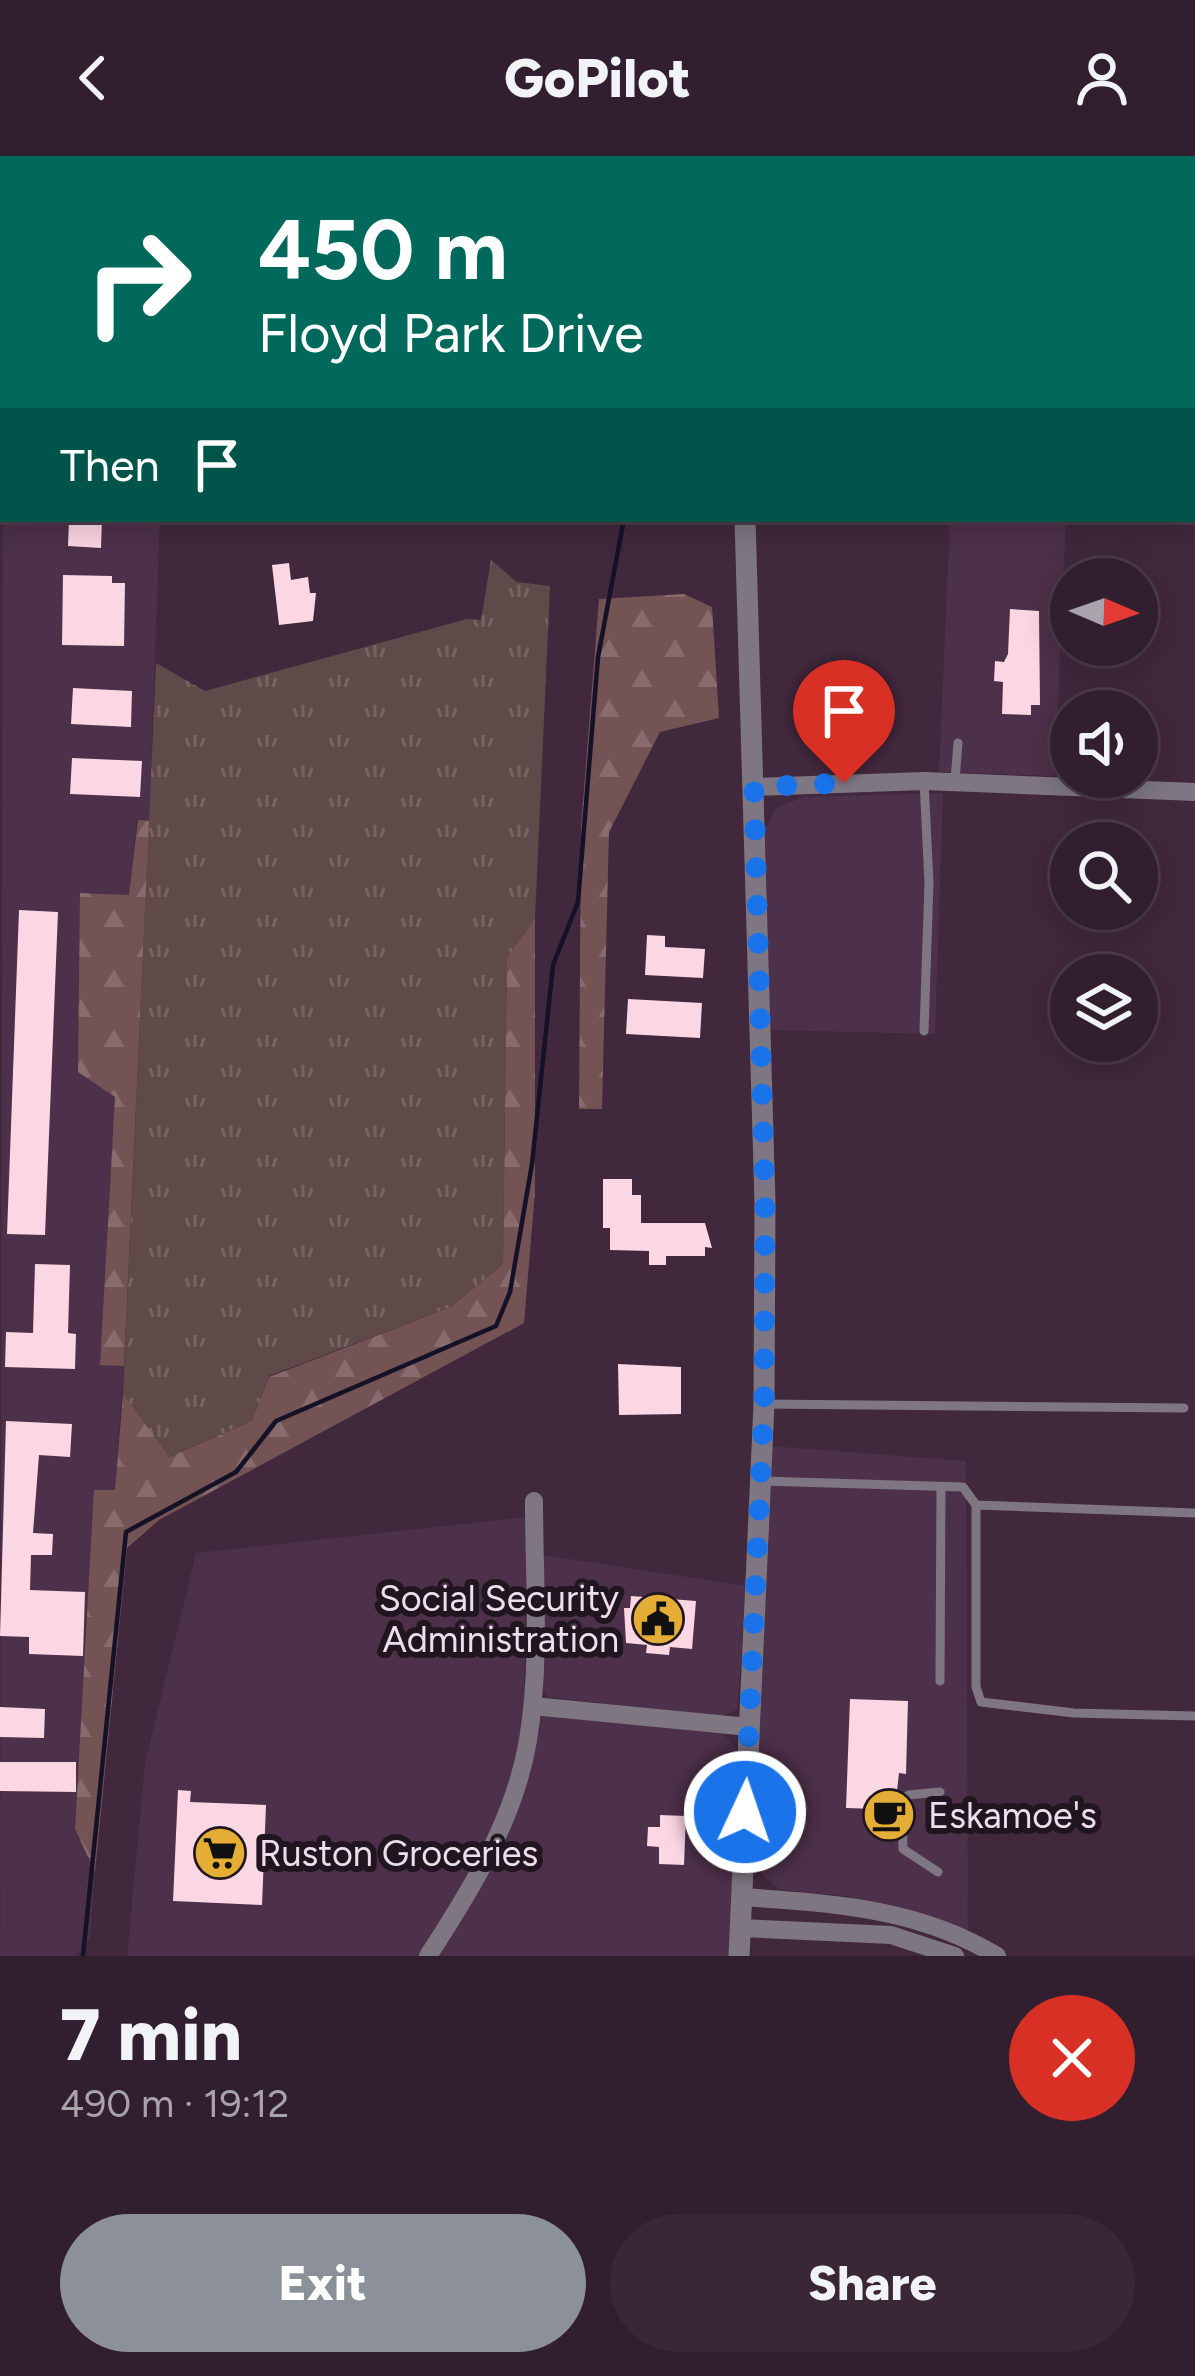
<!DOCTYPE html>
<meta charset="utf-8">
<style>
body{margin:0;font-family:Figtree,sans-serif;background:#392736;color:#f1f3f6;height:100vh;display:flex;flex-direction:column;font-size:45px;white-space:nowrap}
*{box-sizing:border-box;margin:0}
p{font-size:39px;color:#a8a2aa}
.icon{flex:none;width:66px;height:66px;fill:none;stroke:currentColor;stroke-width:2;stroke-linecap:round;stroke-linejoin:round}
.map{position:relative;height:1800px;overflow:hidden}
.sheet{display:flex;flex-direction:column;background:#311e2e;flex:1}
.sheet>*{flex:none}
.banner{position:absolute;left:0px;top:0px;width:1197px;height:366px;box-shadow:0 6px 30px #0003,0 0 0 3px #4c3c4a;background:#00695c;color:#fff;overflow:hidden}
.needle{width:78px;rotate:92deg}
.controls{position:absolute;left:1050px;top:402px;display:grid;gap:24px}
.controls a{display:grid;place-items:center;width:108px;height:108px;border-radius:50%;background:#311e2e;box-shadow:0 6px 30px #0003,0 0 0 3px #4c3c4a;font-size:60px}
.pin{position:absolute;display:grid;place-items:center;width:102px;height:102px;color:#fff;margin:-123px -51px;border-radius:50% 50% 50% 0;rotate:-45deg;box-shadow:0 0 12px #0007}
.pin .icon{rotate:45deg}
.me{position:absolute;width:132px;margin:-66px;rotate:3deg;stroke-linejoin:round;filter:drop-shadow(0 0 9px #0008)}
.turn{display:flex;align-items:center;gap:42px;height:252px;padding:0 60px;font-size:54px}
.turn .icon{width:156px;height:156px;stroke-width:2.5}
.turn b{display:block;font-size:84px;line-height:102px}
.then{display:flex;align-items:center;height:114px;padding:0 60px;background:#0003;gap:24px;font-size:45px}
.round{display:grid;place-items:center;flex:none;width:126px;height:126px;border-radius:63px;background:#392736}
.headline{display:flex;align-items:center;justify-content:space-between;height:204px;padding:0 60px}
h1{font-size:72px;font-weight:800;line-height:90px}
.cta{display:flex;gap:24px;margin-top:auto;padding:24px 60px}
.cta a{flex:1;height:138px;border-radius:72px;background:#8c9099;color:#fff;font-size:48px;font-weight:800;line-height:138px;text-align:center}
.cta a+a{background:#392736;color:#f1f3f6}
header{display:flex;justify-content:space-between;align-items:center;height:156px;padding:0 60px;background:#311e2e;font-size:54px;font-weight:800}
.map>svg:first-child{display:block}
</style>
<header><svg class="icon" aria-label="back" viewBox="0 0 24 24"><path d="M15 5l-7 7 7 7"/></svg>GoPilot<svg class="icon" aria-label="person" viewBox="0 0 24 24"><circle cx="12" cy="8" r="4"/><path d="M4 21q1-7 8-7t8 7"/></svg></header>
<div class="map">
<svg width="1195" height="1800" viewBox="0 0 1195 1800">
<defs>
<pattern id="grass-tufts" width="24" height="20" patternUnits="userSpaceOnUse" patternTransform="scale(3)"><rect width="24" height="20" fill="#604949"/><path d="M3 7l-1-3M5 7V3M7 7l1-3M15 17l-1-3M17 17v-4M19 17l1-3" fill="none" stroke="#776363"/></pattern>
<pattern id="forest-firs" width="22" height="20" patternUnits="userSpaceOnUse" patternTransform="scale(3)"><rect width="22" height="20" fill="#745354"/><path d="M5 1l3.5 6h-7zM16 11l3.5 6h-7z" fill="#886b6d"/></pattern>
</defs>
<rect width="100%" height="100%" fill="#41283d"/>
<path fill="#4d3049" d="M3,307V363H160L149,665H137L129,739L81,737L115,941L100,1208L124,1210L115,1334H95L75,1673L95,1716L90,1782L77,1800H0Z
M950,363H1066L1055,620L939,616Z
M943,637L935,878L767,874L763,678L776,652L803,641Z
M770,1290L966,1305L968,1776L847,1740L781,1734L762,1719L753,1702Z
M527,1361L524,1556L722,1578L739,1596L729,1800H127L145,1607L196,1397Z
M543,1399L747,1430L737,1554L719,1561L547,1541L542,1530Z"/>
<path fill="url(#grass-tufts)" d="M0,0H551V3H3V25Z
M491,404L517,426L550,430L535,762L507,802L503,1108L451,1151L269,1220L252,1265L168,1301L123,1238L156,507L205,535L467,463L481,464Z"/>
<path fill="url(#forest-firs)" d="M684,438L712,451L719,562L660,576L609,676L602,953H579L581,671L599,443Z
M138,664L149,665L124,1210L100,1209L115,941L78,916L80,737L129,739Z
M535,762V1035L524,1167L159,1364L127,1392L95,1716L75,1673L94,1334H115L123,1238L169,1301L252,1265L269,1221L451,1151L503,1108L507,802Z"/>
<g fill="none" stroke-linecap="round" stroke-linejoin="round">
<path stroke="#151228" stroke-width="4.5" d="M634,0V3
M83,1800L126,1376L236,1316L276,1265L496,1170L510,1136L532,1008L553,809L578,746L598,501L624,363"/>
</g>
<path fill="#fbd6e3" d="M69,363H102L101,392L68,390Z
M289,407L291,424L308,421L310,437H316L313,465L279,469L272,409Z
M63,419L112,420V427H125L124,490L62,489Z
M1010,453L1039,455L1040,549H1031V559L1002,558L1003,526L994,525L995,505L1004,506L1008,498Z
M73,532L132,535L131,571L71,568Z
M72,602L142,605L140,641L70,638Z
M19,754L58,756L45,1079L7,1078Z
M647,779L665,780V791L705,793L703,822L645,819Z
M628,843L702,847L700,882L626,878Z
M603,1023H632V1039H641V1067H705L712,1092L705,1091V1100H666V1109H649V1095L610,1094V1072H603Z
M35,1108L70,1109L68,1177L76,1178L75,1213L5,1211L6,1176L33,1177Z
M618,1208L681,1211V1258L619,1259Z
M6,1265L72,1268L70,1301L39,1299L33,1377L53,1378L52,1399H31L30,1434L85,1436L83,1500L29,1498V1481L0,1480Z
M631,1440L696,1445L692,1493L670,1491L669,1499L646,1497L647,1489L626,1487L624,1452H630Z
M850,1543L908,1545L906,1618L899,1617L893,1670H877V1653L846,1652Z
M0,1551L45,1553L44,1582L0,1581Z
M0,1606H76V1636L0,1635Z
M178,1634L191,1635L190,1646L266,1649L262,1749L173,1745Z
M660,1659L686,1660L684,1709L659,1708V1691L647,1690L648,1671H660Z"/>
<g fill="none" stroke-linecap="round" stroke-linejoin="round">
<path stroke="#7e7783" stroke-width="9" d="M955,624L958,587
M924,625L929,727L924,875
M764,1248L1184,1252
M761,1325L963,1331L976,1349L1195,1357
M976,1349V1531L981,1546L1074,1557L1195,1560
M940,1525L941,1331
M938,1716L903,1693L902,1649L908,1639L940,1636"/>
<path stroke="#7e7783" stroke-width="18" d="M761,0L766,3
M1069,0L1070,3
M1194,263L1195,261
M1194,281L1195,283
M754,631L924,625L1195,636
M533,1550L749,1571
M741,1741C831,1747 919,1752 997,1800
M740,1772L891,1779L955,1800
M428,1800C471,1734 515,1663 528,1584C541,1506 534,1423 534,1345"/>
<path stroke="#7e7783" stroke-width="21" d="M810,3L812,0
M739,1800L764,1248L765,1047L745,363"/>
</g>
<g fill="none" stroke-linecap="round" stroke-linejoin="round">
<path stroke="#1a73e8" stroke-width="21" stroke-dasharray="0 37.8" d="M745,1656L764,1248L765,1047L754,631L844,627"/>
</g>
<defs>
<g id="civic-disc" transform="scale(2.7)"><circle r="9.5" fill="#e4ad35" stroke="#21161f"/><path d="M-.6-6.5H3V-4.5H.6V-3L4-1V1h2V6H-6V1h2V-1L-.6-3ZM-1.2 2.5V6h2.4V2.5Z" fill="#111"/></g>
<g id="cafe-disc" transform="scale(2.7)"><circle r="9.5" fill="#e4ad35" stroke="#21161f"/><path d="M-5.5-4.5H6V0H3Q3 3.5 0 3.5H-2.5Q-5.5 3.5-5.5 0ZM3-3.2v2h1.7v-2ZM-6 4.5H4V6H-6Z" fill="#111"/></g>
<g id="supermarket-disc" transform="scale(2.7)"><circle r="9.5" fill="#e4ad35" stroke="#21161f"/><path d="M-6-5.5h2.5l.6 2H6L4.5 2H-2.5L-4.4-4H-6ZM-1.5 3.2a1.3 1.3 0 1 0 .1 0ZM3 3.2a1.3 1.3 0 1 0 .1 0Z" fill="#111"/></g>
</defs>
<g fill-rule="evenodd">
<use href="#civic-disc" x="658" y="1463"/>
<use href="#cafe-disc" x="889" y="1659"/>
<use href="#supermarket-disc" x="220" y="1697"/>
</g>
<g text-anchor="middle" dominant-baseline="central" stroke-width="12" stroke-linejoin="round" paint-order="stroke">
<g font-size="36" fill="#eedeeb" stroke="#21161f" text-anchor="start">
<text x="619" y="1442" text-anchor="end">Social Security<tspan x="619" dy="41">Administration</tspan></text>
<text x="928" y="1659">Eskamoe's</text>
<text x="259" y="1697">Ruston Groceries</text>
</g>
</g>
</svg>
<div class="controls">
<a><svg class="needle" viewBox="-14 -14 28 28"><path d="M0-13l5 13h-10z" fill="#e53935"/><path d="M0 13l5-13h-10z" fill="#a8a2aa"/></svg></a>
<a><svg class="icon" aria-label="sound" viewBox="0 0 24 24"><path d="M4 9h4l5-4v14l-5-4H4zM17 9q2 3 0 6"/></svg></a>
<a><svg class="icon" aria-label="search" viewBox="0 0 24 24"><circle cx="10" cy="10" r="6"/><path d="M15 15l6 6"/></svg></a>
<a><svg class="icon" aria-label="layers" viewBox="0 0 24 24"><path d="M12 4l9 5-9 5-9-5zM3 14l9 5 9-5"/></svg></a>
</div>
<div class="pin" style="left:844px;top:627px;background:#d93025"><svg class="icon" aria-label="arrive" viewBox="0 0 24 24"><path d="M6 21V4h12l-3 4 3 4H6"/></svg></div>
<svg class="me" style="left:745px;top:1656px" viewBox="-20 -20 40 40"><circle r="17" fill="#1a73e8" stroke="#fff" stroke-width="3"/><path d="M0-11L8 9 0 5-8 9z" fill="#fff"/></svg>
<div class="banner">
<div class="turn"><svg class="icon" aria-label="right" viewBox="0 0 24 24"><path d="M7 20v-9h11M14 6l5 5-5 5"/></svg><div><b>450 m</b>Floyd Park Drive</div></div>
<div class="then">Then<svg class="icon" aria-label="arrive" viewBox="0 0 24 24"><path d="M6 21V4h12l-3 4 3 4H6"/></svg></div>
</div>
</div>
<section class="sheet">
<div class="headline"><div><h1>7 min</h1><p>490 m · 19:12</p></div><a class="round" style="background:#d93025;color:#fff"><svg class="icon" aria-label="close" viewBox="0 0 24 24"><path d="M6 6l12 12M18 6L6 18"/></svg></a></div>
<div class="cta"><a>Exit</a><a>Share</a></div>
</section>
